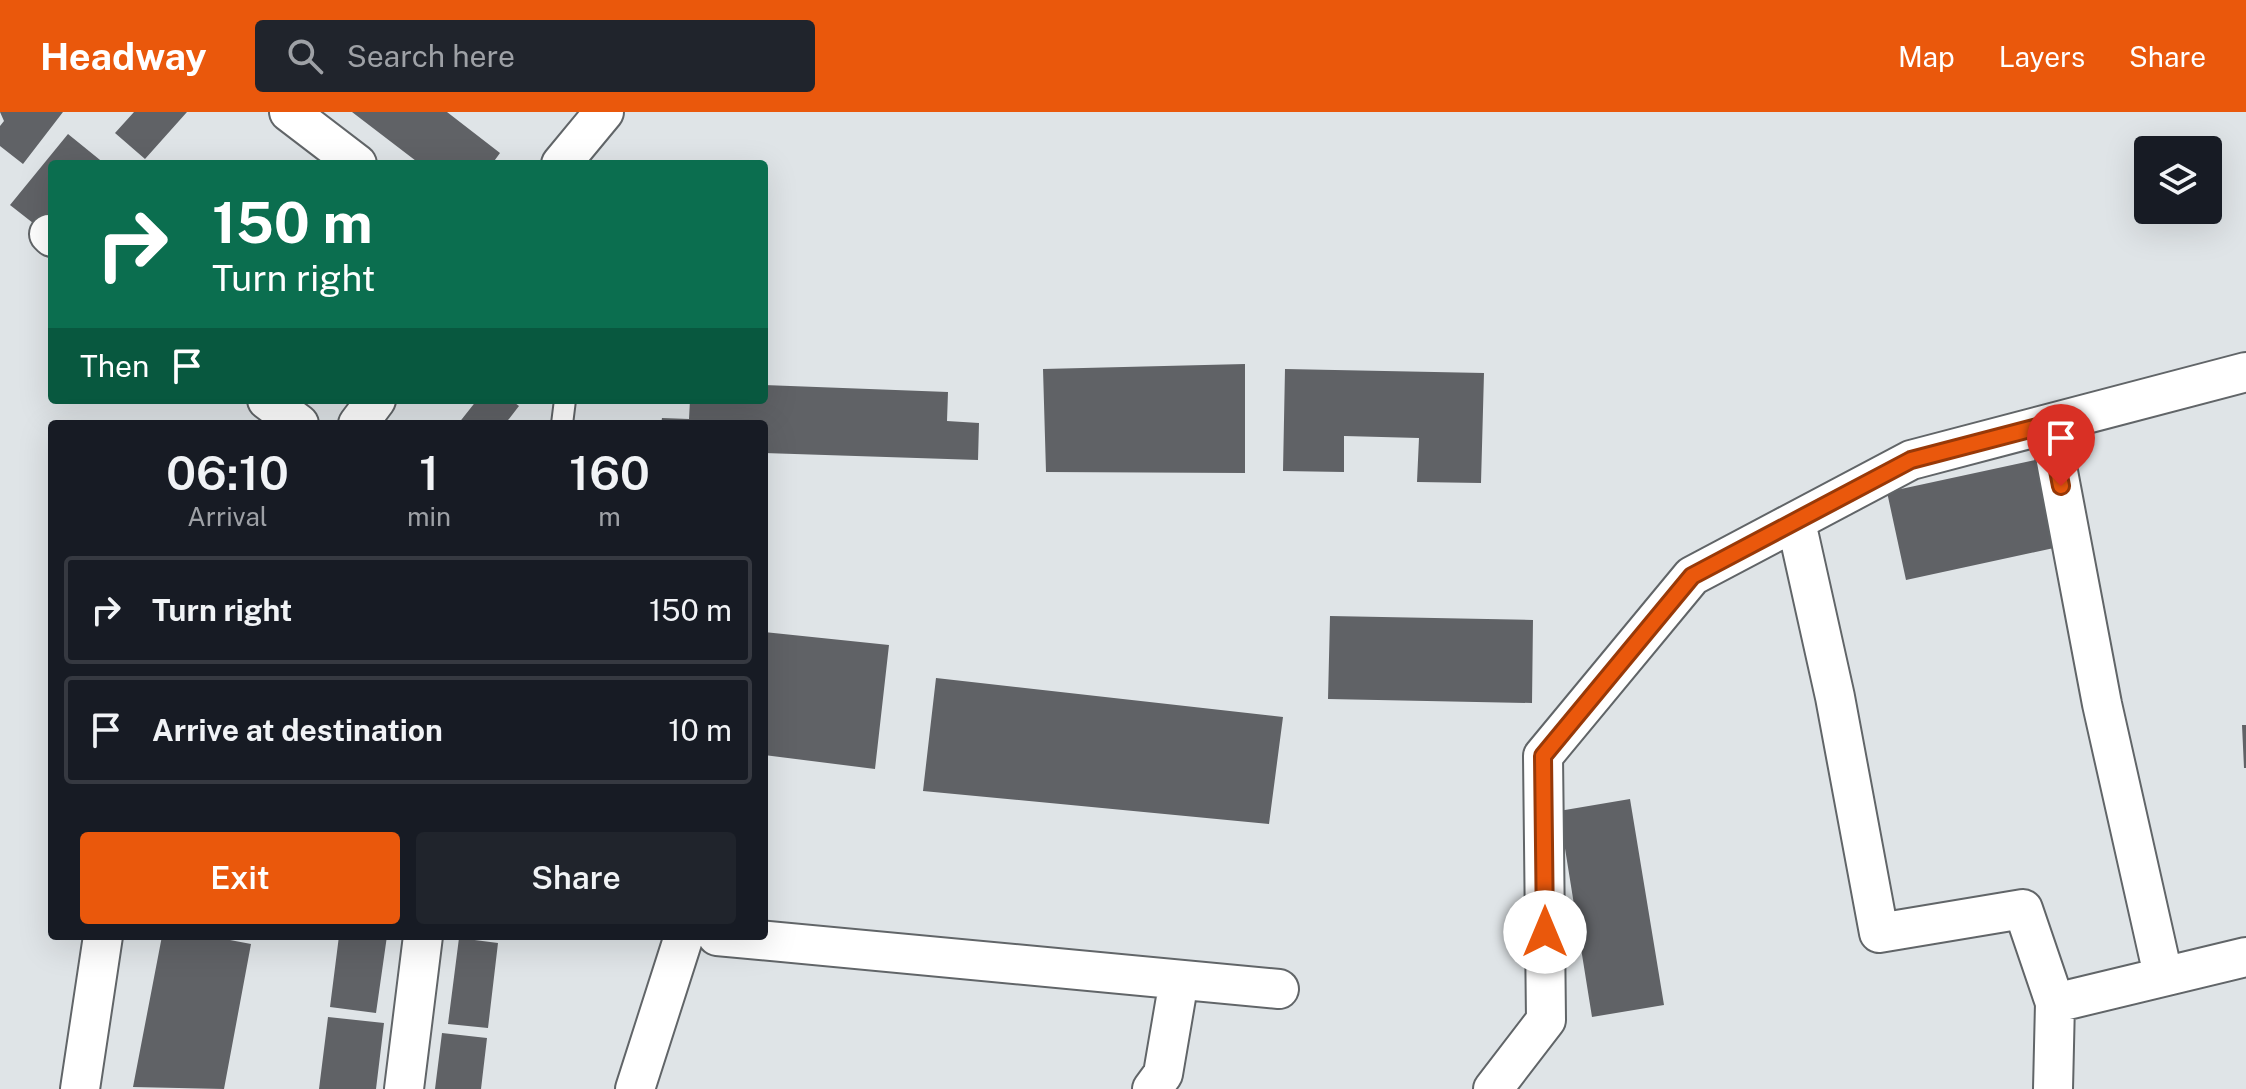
<!DOCTYPE html>
<style>
body{margin:0;font-family:"Public Sans",sans-serif;background:#20242c;color:#f1f3f6;height:100vh;display:flex;flex-direction:column;font-size:30px;white-space:nowrap}
*{box-sizing:border-box;margin:0}
p{font-size:26px;color:#9ea1a6}
.icon{flex:none;width:44px;height:44px;fill:none;stroke:currentColor;stroke-width:2;stroke-linecap:round;stroke-linejoin:round}
.map{position:relative;flex:1;overflow:hidden}
.drawer{position:absolute;left:48px;top:308px;width:720px;height:520px;display:flex;flex-direction:column;background:#171b24;border-radius:8px;box-shadow:0 8px 32px #0002}
.drawer>*{flex:none}
.banner{position:absolute;left:48px;top:48px;width:720px;height:244px;border-radius:8px;box-shadow:0 8px 32px #0002;background:#0b6e4f;color:#fff;overflow:hidden}
.tools{position:absolute;left:2134px;top:24px;display:grid;gap:16px}
.tools a{display:grid;place-items:center;width:88px;height:88px;border-radius:8px;background:#171b24;box-shadow:0 8px 32px #0002;font-size:40px}
.pin{position:absolute;display:grid;place-items:center;width:68px;height:68px;color:#fff;margin:-82px -34px;border-radius:50% 50% 50% 0;rotate:-45deg;box-shadow:0 0 8px #0007}
.pin .icon{rotate:45deg}
.me{position:absolute;width:88px;margin:-44px;rotate:0deg;stroke-linejoin:round;filter:drop-shadow(0 0 6px #0008)}
.turn{display:flex;align-items:center;gap:28px;height:168px;padding:0 32px;font-size:36px}
.turn .icon{width:104px;height:104px;stroke-width:2.5}
.turn b{display:block;font-size:56px;line-height:68px}
.then{display:flex;align-items:center;height:76px;padding:0 32px;background:#0003;gap:16px;font-size:30px}
.eta{display:flex;justify-content:space-evenly;align-items:center;height:136px;text-align:center}
.eta b{font-size:48px;font-weight:600;line-height:56px}
.action{display:flex;gap:16px;margin-top:auto;padding:16px 32px}
.action a{flex:1;height:92px;border-radius:8px;background:#ea580c;color:#fff;font-size:32px;font-weight:600;line-height:92px;text-align:center}
.action a+a{background:#20242c;color:#f1f3f6}
ul{padding:0;list-style:none}
li{display:flex;align-items:center;gap:24px;height:108px;margin:0 16px 12px;padding:0 16px;border:4px solid #363941;border-radius:8px}
li div{flex:1}
li b{display:block;font-size:30px}
li em{font-style:normal}
header{display:flex;align-items:center;gap:48px;box-sizing:border-box;height:112px;padding:0 40px;background:#ea580c;color:#fff}
header strong{font-size:38px}
nav{display:flex;gap:44px;margin-inline-start:auto;font-size:28px}
.search{width:560px;height:72px;background:#20242c;display:flex;align-items:center;gap:20px;box-sizing:border-box;padding:0 28px;border-radius:8px;color:#9ea1a6;font-size:30px}
.map>svg:first-child{display:block}
</style>
<header>
<strong>Headway</strong>
<div class="search"><svg class="icon" aria-label="search" viewBox="0 0 24 24"><circle cx="10" cy="10" r="6"/><path d="M15 15l6 6"/></svg>Search here</div>
<nav><a>Map</a><a>Layers</a><a>Share</a></nav>
</header>
<div class="map">
<svg width="2246" height="977" viewBox="0 0 2246 977">
<rect width="100%" height="100%" fill="#dfe4e7"/>
<path fill="#606266" d="M0,0H63L23,52L0,34V14L4,9Z
M134,0H187L145,47L115,21Z
M352,0H447L500,41L492,52H420Z
M68,22L105,52H52V116L47,122L10,93Z
M1245,252V361L1046,360L1043,257Z
M1285,257L1484,261L1481,371L1417,370L1419,326L1344,324V360L1283,359Z
M764,273L948,280L947,309L979,311L978,348L764,341V312H661L662,306L689,307L690,288H764Z
M477,288H511L519,294L505,312H458Z
M2035,348L2054,436L1906,468L1887,380Z
M1330,504L1533,508L1532,591L1328,587Z
M764,520L889,533L875,657L764,643Z
M936,566L1283,605L1269,712L923,679Z
M2242,613H2246V656H2244Z
M1630,687L1664,893L1592,905L1559,699Z
M162,824H209L251,832L224,977L133,975Z
M339,824H387L376,901L330,895Z
M459,826L498,831L488,916L448,912Z
M328,905L384,911L376,977H319Z
M442,921L487,926L481,977H435Z"/>
<g fill="none" stroke-linecap="round" stroke-linejoin="round">
<g stroke="#616568" stroke-width="24">
<path id="service" d="M562,312L565,288"/>
</g>
<g stroke="#616568" stroke-width="42">
<path id="minor" d="M289,0L357,52
M561,52L604,0
M49,122L52,125
M267,288L299,312
M358,312L376,288
M2049,312L2102,592L2163,863
M1796,410L1835,585L1879,821L2023,797L2055,891L2053,977
M717,824L1279,877
M2055,891L2246,845
M80,977L103,824
M404,977L423,824
M635,977L684,824
M1152,977L1163,962L1179,868
M1493,977L1546,908L1543,644L1692,464L1911,348L2246,260"/>
</g>
<use href="#service" stroke="#fff" stroke-width="20"/>
<use href="#minor" stroke="#fff" stroke-width="38"/>
</g>
<g fill="none" stroke-linecap="round" stroke-linejoin="round">
<g stroke="#983908" stroke-width="20">
<path id="route" d="M1545,820L1543,644L1692,464L1911,348L2049,312L2061,374"/>
</g>
<use href="#route" stroke="#ea580c" stroke-width="14"/>
</g>
</svg>
<div class="tools">
<a><svg class="icon" aria-label="layers" viewBox="0 0 24 24"><path d="M12 4l9 5-9 5-9-5zM3 14l9 5 9-5"/></svg></a>
</div>
<div class="pin" style="left:2061px;top:374px;background:#d93025"><svg class="icon" aria-label="arrive" viewBox="0 0 24 24"><path d="M6 21V4h12l-3 4 3 4H6"/></svg></div>
<svg class="me" style="left:1545px;top:820px" viewBox="-20 -20 40 40"><circle r="19" fill="#fff"/><path d="M0-13L10 11 0 6-10 11z" fill="#ea580c"/></svg>
<div class="banner">
<div class="turn"><svg class="icon" aria-label="right" viewBox="0 0 24 24"><path d="M7 20v-9h11M14 6l5 5-5 5"/></svg><div><b>150 m</b>Turn right</div></div>
<div class="then">Then<svg class="icon" aria-label="arrive" viewBox="0 0 24 24"><path d="M6 21V4h12l-3 4 3 4H6"/></svg></div>
</div>
<section class="drawer">
<div class="eta">
<div><b>06:10</b><p>Arrival</p></div>
<div><b>1</b><p>min</p></div>
<div><b>160</b><p>m</p></div>
</div>
<ul>
<li><svg class="icon" aria-label="right" viewBox="0 0 24 24"><path d="M7 20v-9h11M14 6l5 5-5 5"/></svg><div><b>Turn right</b></div><em>150 m</em></li>
<li><svg class="icon" aria-label="arrive" viewBox="0 0 24 24"><path d="M6 21V4h12l-3 4 3 4H6"/></svg><div><b>Arrive at destination</b></div><em>10 m</em></li>
</ul>
<div class="action"><a>Exit</a><a>Share</a></div>
</section>
</div>
